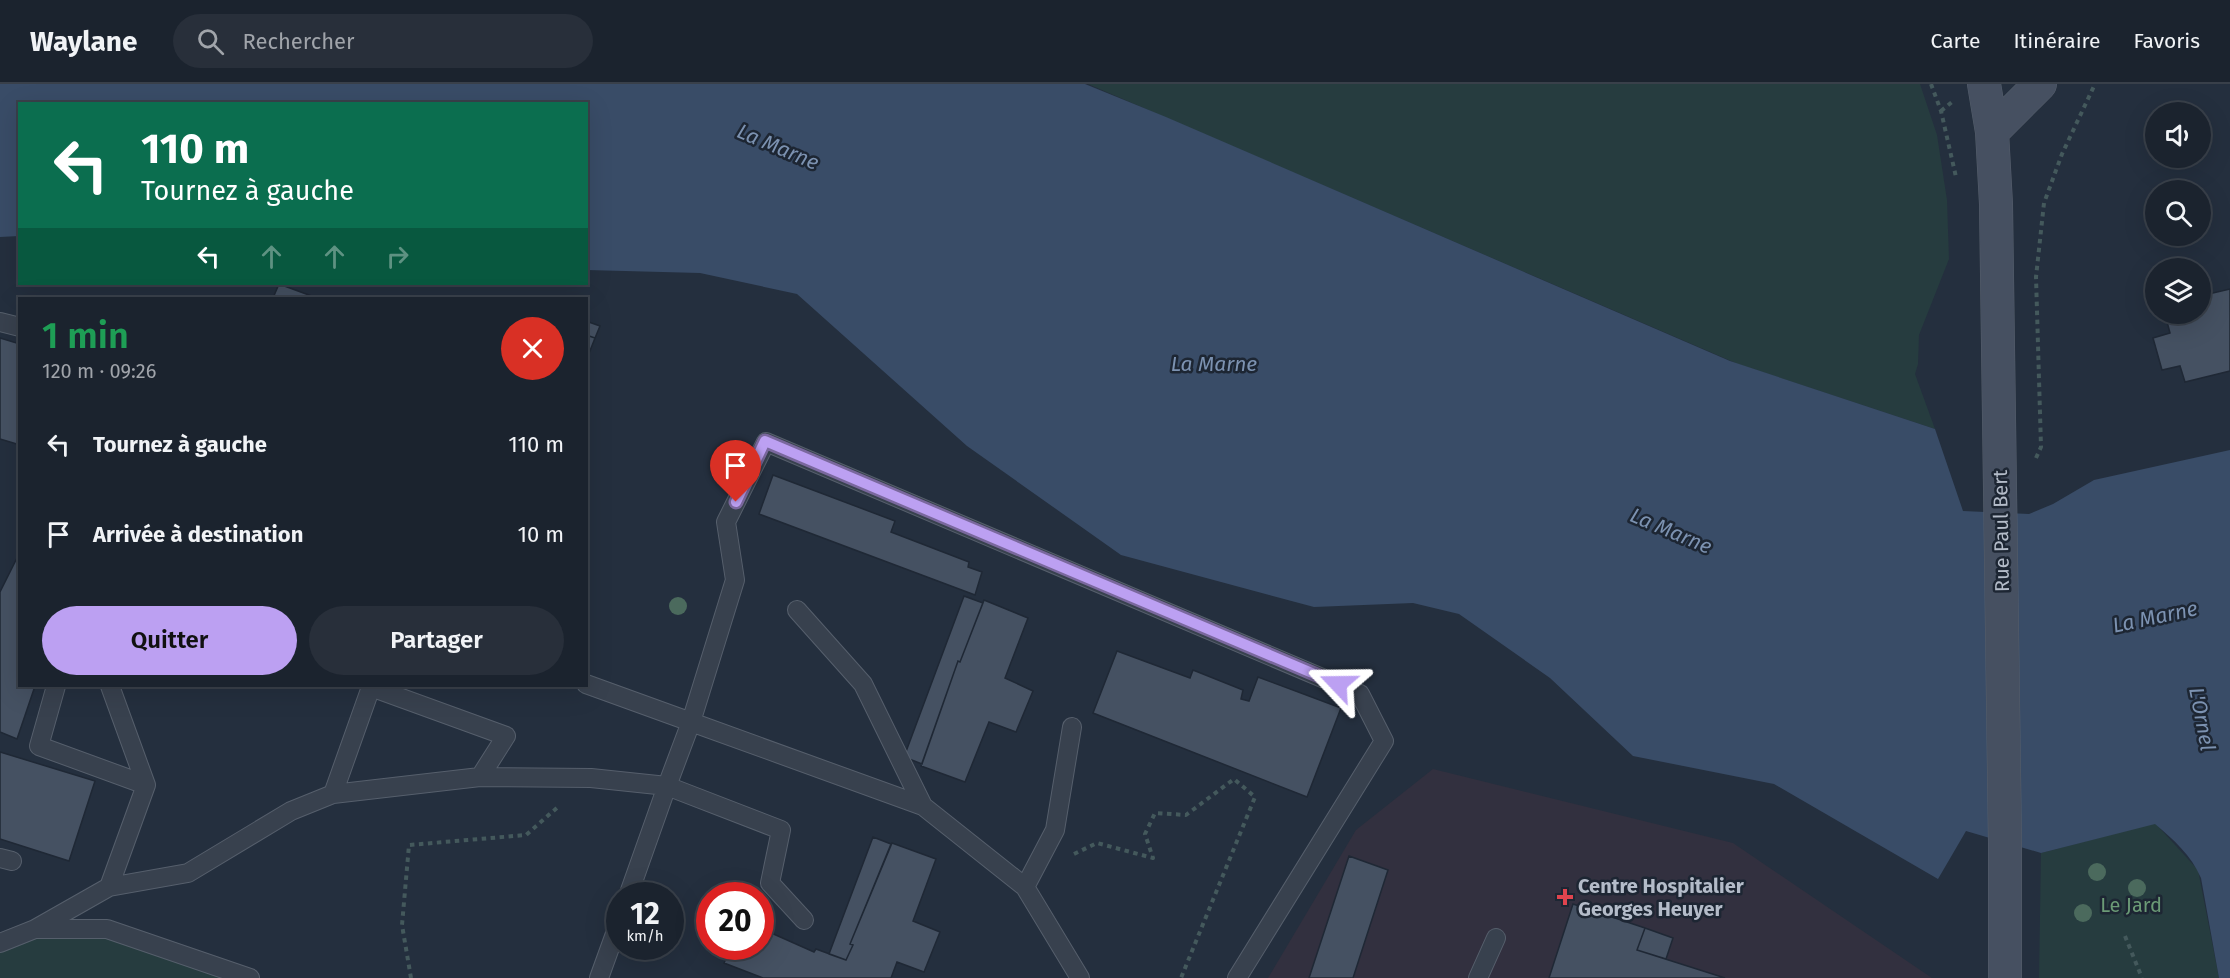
<!DOCTYPE html>
<html lang="fr">
<meta charset="utf-8">
<style>
body{margin:0;font-family:"Fira Sans",sans-serif;background:#282f3a;color:#f1f3f6;height:100vh;display:flex;flex-direction:column;font-size:22px;white-space:nowrap}
*{box-sizing:border-box;margin:0}
p{font-size:20px;color:#a0a4aa}
.icon{flex:none;width:33px;height:33px;fill:none;stroke:currentColor;stroke-width:2;stroke-linecap:round;stroke-linejoin:round}
.map{position:relative;flex:1;overflow:hidden}
.panel{position:absolute;left:18px;top:213px;width:570px;height:390px;display:flex;flex-direction:column;background:#1b232e;border-radius:0px;box-shadow:0 6px 24px #0002,0 0 0 2px #39404a}
.panel>*{flex:none}
.guide{position:absolute;left:18px;top:18px;width:570px;height:183px;border-radius:0px;box-shadow:0 6px 24px #0002,0 0 0 2px #39404a;background:#0b6e4f;color:#fff;overflow:hidden}
.fabs{position:absolute;left:2145px;top:18px;display:grid;gap:12px}
.fabs a{display:grid;place-items:center;width:66px;height:66px;border-radius:50%;background:#1b232e;box-shadow:0 6px 24px #0002,0 0 0 2px #39404a;font-size:30px}
.speed{position:absolute;left:606px;top:798px;display:flex;gap:12px;font-size:30px;font-weight:700;text-align:center}
.speed>*{display:grid;place-content:center;width:78px;height:78px;border-radius:50%;background:#1b232e;box-shadow:0 6px 24px #0002,0 0 0 2px #39404a;line-height:1}
.speed small{font-size:15px;font-weight:400}
.speed .limit{border:9px solid #d22;background:#fff;color:#111}
.pin{position:absolute;display:grid;place-items:center;width:51px;height:51px;color:#fff;margin:-62px -26px;border-radius:50% 50% 50% 0;rotate:-45deg;box-shadow:0 0 6px #0007}
.pin .icon{rotate:45deg}
.me{position:absolute;width:66px;margin:-33px;rotate:293deg;stroke-linejoin:round;filter:drop-shadow(0 0 4px #0008)}
.turn{display:flex;align-items:center;gap:21px;height:126px;padding:0 24px;font-size:27px}
.turn .icon{width:78px;height:78px;stroke-width:2.5}
.turn b{display:block;font-size:42px;line-height:51px}
.lanes{display:flex;align-items:center;height:57px;padding:0 24px;background:#0003;justify-content:center;gap:30px;direction:ltr}
.lanes .off{opacity:.35}
.round{display:grid;place-items:center;flex:none;width:63px;height:63px;border-radius:32px;background:#282f3a}
.overview{display:flex;align-items:center;justify-content:space-between;height:102px;padding:0 24px}
h1{font-size:36px;font-weight:600;line-height:45px;color:#1e9e55}
.cta{display:flex;gap:12px;margin-top:auto;padding:12px 24px}
.cta a{flex:1;height:69px;border-radius:36px;background:#bca0f2;color:#111;font-size:24px;font-weight:600;line-height:69px;text-align:center}
.cta a+a{background:#282f3a;color:#f1f3f6}
ul{padding:0;list-style:none}
li{display:flex;align-items:center;gap:18px;height:90px;padding:0 24px}
li div{flex:1}
li b{display:block;font-size:22px}
li em{font-style:normal}
header{display:flex;align-items:center;gap:36px;box-sizing:border-box;height:84px;padding:0 30px;background:#1b232e;border-bottom:2px solid #39404a}
header strong{font-size:28px}
nav{display:flex;gap:33px;margin-inline-start:auto;font-size:21px}
.search{width:420px;height:54px;background:#282f3a;display:flex;align-items:center;gap:15px;box-sizing:border-box;padding:0 21px;border-radius:33px;color:#a0a4aa;font-size:22px}
.map>svg:first-child{display:block}
</style>
<header>
<strong>Waylane</strong>
<div class="search"><svg class="icon" aria-label="search" viewBox="0 0 24 24"><circle cx="10" cy="10" r="6"/><path d="M15 15l6 6"/></svg>Rechercher</div>
<nav><a>Carte</a><a>Itinéraire</a><a>Favoris</a></nav>
</header>
<div class="map">
<svg width="2230" height="894" viewBox="0 0 2230 894">
<rect width="100%" height="100%" fill="#242f3e"/>
<path fill="#32303f" d="M1433,685L1733,759L1932,894H1268L1356,746Z"/>
<path fill="#263c3f" d="M1088,0H1920L1937,51L1947,116L1949,175L1919,251L1918,280L1915,290L1935,345L1738,280Z
M2155,739L2198,786L2219,894H2039L2041,769Z
M35,845H107L250,894H0V859Z"/>
<path fill="#394c67" d="M0,0H1085L1166,33L1730,277L1935,345L1963,427L2029,430L2053,420L2094,396L2230,366V894H2219L2201,794C2191,771 2174,756 2155,740L2041,769L1966,747L1938,795L1774,700L1633,672L1550,594L1459,530L1413,519L1314,523L1121,471L967,362L797,210L700,189L587,186L586,20H20L19,152L0,153Z"/>
<path fill="#455162" stroke="#1f2835" stroke-width="1.5" d="M279,200L317,214H273Z
M2230,205V287L2185,298L2180,282L2162,286L2153,254L2170,249L2165,230H2200V212Z
M586,237L600,242L595,254L586,251Z
M586,251L595,254L586,277Z
M0,254L20,260V361L0,355Z
M773,391L895,437L891,448L969,478L968,483L982,488L975,511L759,430Z
M20,468V602H35L17,655L0,648V508Z
M964,512L983,519L960,578L958,577L922,680L904,673Z
M984,516L1028,534L1005,594L1033,607L1016,648L989,638L965,698L921,682L958,577L960,578Z
M1117,567L1190,594L1193,586L1243,606L1241,615L1249,617L1258,593L1341,624L1307,713L1093,629Z
M0,668L95,697L69,777L0,755Z
M873,753L891,760L850,860L853,861L846,876L829,870Z
M892,759L936,775L913,837L940,848L924,888L897,878L891,894H763L724,879L732,862H760V844L814,868L816,865L846,876L853,861L850,860Z
M1349,772L1388,786L1353,894H1309Z
M1573,820L1645,844L1637,866L1725,894H1549Z
M1645,844L1673,854L1666,875L1637,866Z"/>
<g fill="none" stroke-linecap="round" stroke-linejoin="round">
<g stroke="#565f6c" stroke-width="20">
<path id="lane" d="M0,238L20,243
M797,526L863,600L923,722
M586,600L691,638L735,496L726,438L766,358L1360,610L1384,657L1237,894
M56,602L39,662L146,701
M333,710L371,603L506,652L480,693
M0,774L12,777
M109,803L146,701L110,602
M1025,803L1055,746L1072,643
M628,812L667,702L781,746L770,799L804,836
M35,845L109,803L188,789L291,727L333,710L480,693L591,694L667,702L691,638L923,722L1025,803L1080,894
M0,859L35,845H107L250,894
M599,894L620,836
M1478,894L1496,854"/>
</g>
<g stroke="#565f6c" stroke-width="34">
<path id="secondary" d="M1984,0L1992,48L1996,120L2005,759V894
M1992,48L2040,0"/>
</g>
<path stroke="#44595c" stroke-width="4" stroke-dasharray="4.5 4.5" stroke-linecap="butt" d="M1931,0L1941,27L1956,93
M1941,27L1952,18
M2036,374L2041,363L2036,193L2044,119L2062,70L2095,0
M1074,770L1097,759L1153,774L1145,750L1155,729L1186,731L1234,695L1255,713L1181,894
M2125,852L2142,894
M411,894L402,841L409,761L526,751L559,722"/>
<use href="#lane" stroke="#38414e" stroke-width="18"/>
<use href="#secondary" stroke="#465061" stroke-width="33"/>
</g>
<g fill="#4b6a5d">
<circle cx="678" cy="522" r="9"/>
<circle cx="2097" cy="788" r="9"/>
<circle cx="2137" cy="804" r="9"/>
<circle cx="2083" cy="829" r="9"/>
</g>
<g fill="none" stroke-linecap="round" stroke-linejoin="round">
<g stroke="#7a689d" stroke-width="15">
<path id="route" d="M736,418L765,357L1338,600"/>
</g>
<use href="#route" stroke="#bca0f2" stroke-width="10"/>
</g>
<path fill="#e0444e" stroke="#1d2633" stroke-width="2" d="M1562 804h6v6h6v6h-6v6h-6v-6h-6v-6h6z"/>
<g text-anchor="middle" dominant-baseline="central" stroke-width="5" stroke-linejoin="round" paint-order="stroke">
<g font-size="20" fill="#b4bcc9" stroke="#1d2633">
<text transform="translate(2001 447) rotate(-91)">Rue Paul Bert</text>
</g>
<g font-size="20" font-weight="bold" fill="#b4bcc9" stroke="#1d2633" text-anchor="start">
<text x="1578" y="802">Centre Hospitalier<tspan x="1578" dy="23">Georges Heuyer</tspan></text>
</g>
<g font-size="20" fill="#6b9a76" stroke="#1d2633">
<text x="2131" y="821">Le Jard</text>
</g>
<g font-size="21" font-style="italic" fill="#7c92b1" stroke="#1d2633">
<text transform="translate(778 63) rotate(23)">La Marne</text>
<text x="1214" y="280">La Marne</text>
<text transform="translate(1671 447) rotate(23)">La Marne</text>
<text transform="translate(2155 533) rotate(-12)">La Marne</text>
<text transform="translate(2202 635) rotate(79)">L'Ornel</text>
</g>
</g>
</svg>
<div class="fabs">
<a><svg class="icon" aria-label="sound" viewBox="0 0 24 24"><path d="M4 9h4l5-4v14l-5-4H4zM17 9q2 3 0 6"/></svg></a>
<a><svg class="icon" aria-label="search" viewBox="0 0 24 24"><circle cx="10" cy="10" r="6"/><path d="M15 15l6 6"/></svg></a>
<a><svg class="icon" aria-label="layers" viewBox="0 0 24 24"><path d="M12 4l9 5-9 5-9-5zM3 14l9 5 9-5"/></svg></a>
</div>
<div class="speed"><div>12<small>km/h</small></div><div class="limit">20</div></div>
<div class="pin" style="left:736px;top:418px;background:#d93025"><svg class="icon" aria-label="arrive" viewBox="0 0 24 24"><path d="M6 21V4h12l-3 4 3 4H6"/></svg></div>
<svg class="me" style="left:1338px;top:600px" viewBox="-20 -20 40 40"><path d="M0-17L14 15 0 8-14 15z" fill="#bca0f2" stroke="#fff" stroke-width="4"/></svg>
<div class="guide">
<div class="turn"><svg class="icon" aria-label="left" viewBox="0 0 24 24"><path d="M17 20v-9H6M10 6l-5 5 5 5"/></svg><div><b>110 m</b>Tournez à gauche</div></div>
<div class="lanes"><svg class="icon" aria-label="left" viewBox="0 0 24 24"><path d="M17 20v-9H6M10 6l-5 5 5 5"/></svg><svg class="icon off" aria-label="ahead" viewBox="0 0 24 24"><path d="M12 20V5M6 11l6-6 6 6"/></svg><svg class="icon off" aria-label="ahead" viewBox="0 0 24 24"><path d="M12 20V5M6 11l6-6 6 6"/></svg><svg class="icon off" aria-label="right" viewBox="0 0 24 24"><path d="M7 20v-9h11M14 6l5 5-5 5"/></svg></div>
</div>
<section class="panel">
<div class="overview"><div><h1>1 min</h1><p>120 m · 09:26</p></div><a class="round" style="background:#d93025;color:#fff"><svg class="icon" aria-label="close" viewBox="0 0 24 24"><path d="M6 6l12 12M18 6L6 18"/></svg></a></div>
<ul>
<li><svg class="icon" aria-label="left" viewBox="0 0 24 24"><path d="M17 20v-9H6M10 6l-5 5 5 5"/></svg><div><b>Tournez à gauche</b></div><em>110 m</em></li>
<li><svg class="icon" aria-label="arrive" viewBox="0 0 24 24"><path d="M6 21V4h12l-3 4 3 4H6"/></svg><div><b>Arrivée à destination</b></div><em>10 m</em></li>
</ul>
<div class="cta"><a>Quitter</a><a>Partager</a></div>
</section>
</div>
